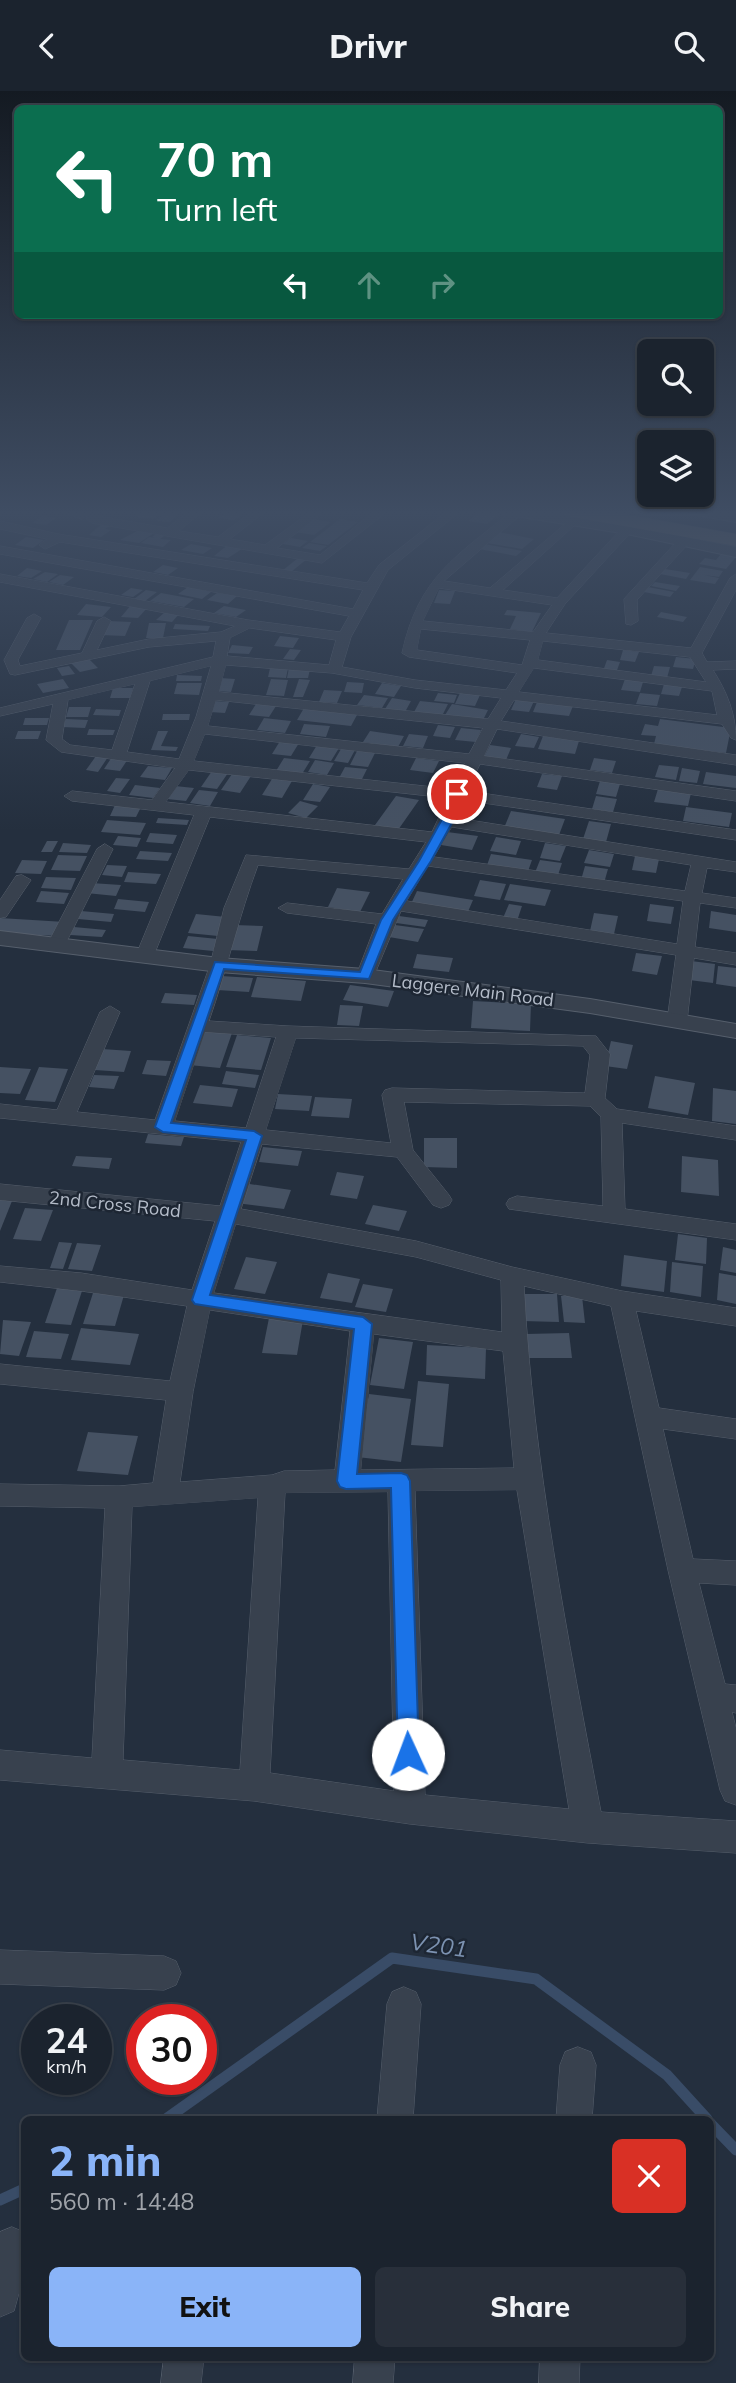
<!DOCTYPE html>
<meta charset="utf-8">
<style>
body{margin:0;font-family:Mulish,sans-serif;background:#282f3a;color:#f1f3f6;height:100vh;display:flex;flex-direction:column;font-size:26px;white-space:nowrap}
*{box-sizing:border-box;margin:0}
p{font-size:23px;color:#a0a4aa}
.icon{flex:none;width:38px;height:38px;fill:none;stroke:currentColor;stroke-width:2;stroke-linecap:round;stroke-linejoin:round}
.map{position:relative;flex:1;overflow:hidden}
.sheet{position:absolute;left:21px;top:2025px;width:693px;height:245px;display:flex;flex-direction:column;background:#1b232e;border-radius:10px;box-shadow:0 2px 5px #0004,0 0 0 2px #39404a}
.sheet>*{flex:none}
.guide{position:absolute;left:14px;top:14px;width:709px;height:214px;border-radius:10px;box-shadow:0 2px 5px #0004,0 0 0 2px #39404a;background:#0b6e4f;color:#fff;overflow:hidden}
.controls{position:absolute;left:637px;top:248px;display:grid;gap:14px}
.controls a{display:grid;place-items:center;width:77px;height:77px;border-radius:10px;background:#1b232e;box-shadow:0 2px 5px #0004,0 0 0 2px #39404a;font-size:35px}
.speed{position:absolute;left:21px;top:1913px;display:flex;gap:14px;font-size:35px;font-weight:700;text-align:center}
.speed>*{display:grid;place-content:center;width:91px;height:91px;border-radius:50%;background:#1b232e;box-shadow:0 2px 5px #0004,0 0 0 2px #39404a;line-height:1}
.speed small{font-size:18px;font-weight:400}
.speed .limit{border:10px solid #d22;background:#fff;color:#111}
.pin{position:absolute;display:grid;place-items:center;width:60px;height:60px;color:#fff;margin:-30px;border:4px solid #fff;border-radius:50%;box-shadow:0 2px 7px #0007}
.me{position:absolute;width:77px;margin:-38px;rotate:358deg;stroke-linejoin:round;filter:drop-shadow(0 0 5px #0008)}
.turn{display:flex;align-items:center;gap:24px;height:147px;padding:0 28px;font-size:32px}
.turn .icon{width:91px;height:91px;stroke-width:2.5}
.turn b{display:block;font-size:49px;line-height:60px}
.lanes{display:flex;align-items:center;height:66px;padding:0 28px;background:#0003;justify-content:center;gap:35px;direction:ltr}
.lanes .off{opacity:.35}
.round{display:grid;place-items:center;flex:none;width:74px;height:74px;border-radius:10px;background:#282f3a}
.headline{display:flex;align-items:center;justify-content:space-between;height:119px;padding:0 28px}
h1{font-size:42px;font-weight:800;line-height:52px;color:#8ab4f8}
.button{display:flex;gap:14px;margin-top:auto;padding:14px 28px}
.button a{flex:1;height:80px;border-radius:10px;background:#8ab4f8;color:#111;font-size:28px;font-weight:800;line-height:80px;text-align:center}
.button a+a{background:#282f3a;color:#f1f3f6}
header{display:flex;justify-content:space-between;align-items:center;height:91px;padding:0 28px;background:#1b232e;font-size:32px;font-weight:800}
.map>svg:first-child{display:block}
</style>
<header><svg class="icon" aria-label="back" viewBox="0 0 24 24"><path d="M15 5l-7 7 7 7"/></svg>Drivr<svg class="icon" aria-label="search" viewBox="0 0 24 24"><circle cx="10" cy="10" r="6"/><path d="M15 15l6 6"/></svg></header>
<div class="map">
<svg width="736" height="2292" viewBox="0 0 736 2292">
<rect width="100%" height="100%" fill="#242f3e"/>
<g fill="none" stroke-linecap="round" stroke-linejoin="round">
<path stroke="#394c67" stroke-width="11" d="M166,2028L392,1867L536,1888L667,1984L707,2028
M710,2032L736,2059
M0,2109L24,2098"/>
</g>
<path fill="#455162" d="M229,419H247L242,423L234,422L241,424L234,429L218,427Z
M480,419H488L501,422L487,433L468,430Z
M142,420L160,422L154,428L136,426Z
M164,422L178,423L170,431L156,430Z
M43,425L56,427L46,434L32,432Z
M313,428L331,431L314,444L295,441Z
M340,428L358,431L328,454L310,451Z
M104,431L114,432L105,438L111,439L101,446L89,444Z
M141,438L157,440L139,452L120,449Z
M159,441L168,442L160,448L171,449L163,456L141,452L149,446L156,447L152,446Z
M499,441L534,448L522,458L487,452Z
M26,446L44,449L33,457L15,454Z
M291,447L308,450L300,456L283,453Z
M309,452L327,455L320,460L302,457Z
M191,453L202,455L212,457L203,463L181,459Z
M229,453L245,456L228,467L214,465Z
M485,453L522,460L516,465L479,458Z
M721,463L736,466L726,478L699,473L705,467L716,469Z
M298,467L307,468L291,481L282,480Z
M163,474L178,477L168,484L153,481Z
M700,476L723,480L719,486L704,484L719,487L715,493L690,489Z
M27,477L42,480L31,487L17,485Z
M665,478L690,482L686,488L660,483Z
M45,481L58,483L47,491L33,488Z
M60,484L74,486L63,494L49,491Z
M655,491L680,495L676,500L651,495Z
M188,496L211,501L202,508L178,503Z
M648,496L674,501L670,506L644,501Z
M131,497L143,499L133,506L121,504Z
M146,499L157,501L145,510L134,508Z
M439,499L455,500L450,513L434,512Z
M161,502L194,508L184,516L150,510Z
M217,502L237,505L228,513L207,509Z
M86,513L111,516L102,526L77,524Z
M131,514L148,516L138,527L121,526Z
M224,515L246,519L236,526L214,522Z
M507,519L541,522L532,541L510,538L516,525L504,524Z
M165,521L180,522L172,531L156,529Z
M661,521L687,526L683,531L657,526Z
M69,529H93L80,559H56Z
M108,530L131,531L125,545L101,544Z
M149,532H166L163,547H146Z
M175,533L210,535L208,540L173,538Z
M280,545L299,547L293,557L274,555Z
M232,554L253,556L249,563L228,562Z
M290,558L301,559L294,569L283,568Z
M623,559L639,561L635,571L620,569Z
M676,566L696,568L693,578L673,576Z
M89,568L98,577L80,581L71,572Z
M607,569L620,571L616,582L603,580Z
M69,575L75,583L62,585L57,577Z
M654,575L670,576L667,587L651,585Z
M270,577H288L286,587L268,586Z
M289,577L310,578L308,587H287Z
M177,584L202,585L201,590H176Z
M220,587L235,588L231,601L216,600Z
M63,588L69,597L43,602L37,593Z
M271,588L288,589L284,605L266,604Z
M299,588L310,589L303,606H293Z
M625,588L643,591L640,601L621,599Z
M347,591L364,592L362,602L344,601Z
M177,592H202L199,604L174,603Z
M382,592L401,595L394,606L375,603Z
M664,593L682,596L679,605L661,603Z
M113,597H133L130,607H110Z
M324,599L342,600L337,612L319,611Z
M438,602L457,604L454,612L434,610Z
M460,602L480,604L475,615L455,613Z
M640,602L660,604L657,615L636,613Z
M364,604L388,607L382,617L357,614Z
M392,607L411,610L405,621L385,618Z
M516,608L534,610L529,621L511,619Z
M214,610L229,611L225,622L210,621Z
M420,610L448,613L442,625L414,621Z
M537,611L573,615L569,625L533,621Z
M256,613L276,615L269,626L249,624Z
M452,613L488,619L483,629L445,624Z
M69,616H91L88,626H66Z
M304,617L357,624L351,635L297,629Z
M96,618L121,619L119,625L93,624Z
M163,623H190L189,629H162Z
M25,627H49L47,634H23Z
M264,627L291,630L285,642L257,639Z
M66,628L88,629L85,637L62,636Z
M660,628L731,637L726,662L654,653L656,645L641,644L645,633L658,635Z
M304,633L330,635L326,646L300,643Z
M438,634L455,636L450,647L433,645Z
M461,637L481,639L476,651L455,649Z
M89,638L115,639L113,644H87Z
M18,640H41L38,648H15Z
M158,640H168L161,655L178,656L176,660L151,659Z
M370,640L404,645L398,656L363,651Z
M409,643L428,645L423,657L403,655Z
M521,643L539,646L534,657L515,655Z
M543,645L579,650L575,663L538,658Z
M280,650L299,652L291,665L272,663Z
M317,654L339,657L331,670L309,667Z
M490,654L511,657L506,669L484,666Z
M341,658L355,659L348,672L334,670Z
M357,660L375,662L368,676L350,674Z
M96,665L108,666L98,681L86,679Z
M112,666L128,668L120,680L104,678Z
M284,667L310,670L302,683L276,680Z
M416,667L439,670L433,682L410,679Z
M594,667L616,670L612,682L590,679Z
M315,669L334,672L327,684L308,681Z
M659,674L679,676L676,689L655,686Z
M148,675L172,677L165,689L140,686Z
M345,676L367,678L361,690L339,687Z
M682,677L700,680L697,692L679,690Z
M212,680L228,682L217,698L201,696Z
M706,681L736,685V697L703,693Z
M232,683L251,685L240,702L221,699Z
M542,683L562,685L557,699L537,696Z
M116,687L130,688L120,702L107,700Z
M272,688L292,690L282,707L262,704Z
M600,690L620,693L616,706L596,703Z
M313,693L330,696L320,711L303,709Z
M135,694L160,697L153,707L129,704Z
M175,695L194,697L186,710L167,708Z
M658,698L691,702L688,715L654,711Z
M199,699L218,701L210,715L190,712Z
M396,705L419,709L398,739L375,734Z
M596,705L617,708L613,721L592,718Z
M300,710L318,715L306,727L288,722Z
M115,714L141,716L136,726L110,725Z
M686,716L732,722L729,736L683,730Z
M511,720L565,728L559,744L504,737Z
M158,727L189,729L187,734L156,732Z
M107,729L146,732L140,744L101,741Z
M589,730L611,733L606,751L583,748Z
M447,741L478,745L472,759L441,754Z
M150,742L177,744L173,753L146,751Z
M118,745L141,747L137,756L113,754Z
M496,746L521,750L516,764L490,760Z
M47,750H58L52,761H41Z
M63,752L91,754L87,762L59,761Z
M545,752L566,755L560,770L540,767Z
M589,759L614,763L610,776L584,772Z
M140,760L172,762L168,770L136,768Z
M491,763L532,769L527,783L486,777Z
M58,764L87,765L80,780L51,779Z
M635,765L659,768L656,782L632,779Z
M22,769L47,770L41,783L15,782Z
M540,769L562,772L557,787L534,784Z
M107,774L127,775L122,786L102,784Z
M585,775L608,778L604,792L581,789Z
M128,781L161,783L156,793L124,791Z
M46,786L76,787L71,799L41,797Z
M480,789L506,793L500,809L474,805Z
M91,792L121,794L116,805L86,802Z
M510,793L551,799L545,815L504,809Z
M337,797L370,801L360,821L328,816Z
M41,800L69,802L64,813L36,811Z
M417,800L473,809L467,823L410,815Z
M118,808L149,811L145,821L114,818Z
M509,813L522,815L517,830L503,827Z
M650,813L674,816L671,833L647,830Z
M81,820L114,823L111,831L78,828Z
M711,820L736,824V841L709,837Z
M594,822L618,825L614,843L590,840Z
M196,823L226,826L218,845L188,842Z
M399,825L428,829L425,836L396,832Z
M0,827L65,831L59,845L0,842Z
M234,834L263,835L257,860L227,859Z
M395,834L424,838L418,851L389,846Z
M74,836L106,839L102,846L70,844Z
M188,845L218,848L213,860L183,857Z
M636,862L662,865L657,884L632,880Z
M417,863L453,867L449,881L413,877Z
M691,870L715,873L713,892L689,889Z
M718,875L736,877V896L716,893Z
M221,885L253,887L249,901L217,899Z
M257,886L306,890L301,910L251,906Z
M350,894L394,900L388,916L343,909Z
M165,902L197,904L194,914L161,912Z
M473,910L531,913L530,940L471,937Z
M340,914L363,915L359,935L337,934Z
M201,940L232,942L220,977L189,974Z
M237,944L271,947L261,979L226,976Z
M611,950L633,954L627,978L605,975Z
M102,958L131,960L124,981L95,979Z
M147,969L171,970L166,985L142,983Z
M0,976L31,978L20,1003L0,1002Z
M39,976L68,978L55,1011L25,1009Z
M226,980L259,984L255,997L222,993Z
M94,984L119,985L114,998L89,996Z
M655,985L695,992L688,1024L648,1017Z
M200,994L238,998L232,1016L193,1012Z
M713,997L736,1000V1033L712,1030Z
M278,1003L312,1005L309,1020L275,1018Z
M315,1006L352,1008L349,1027L311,1025Z
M148,1043L184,1046L181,1055L145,1052Z
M424,1047H457V1077L424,1076Z
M263,1056L302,1060L298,1075L259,1071Z
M76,1065L112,1067L109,1078L72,1075Z
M682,1065L718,1069L719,1105L681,1101Z
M337,1081L364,1085L357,1108L330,1104Z
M243,1092L291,1099L284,1118L236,1112Z
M0,1109L12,1110L0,1140Z
M373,1114L407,1120L399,1140L365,1133Z
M25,1117L53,1119L41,1150L13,1148Z
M678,1143L707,1147L706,1173L675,1169Z
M59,1151L72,1152L63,1178L50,1177Z
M77,1152L101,1154L92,1180L68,1178Z
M723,1156L736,1159V1182L720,1179Z
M624,1164L667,1170L664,1201L621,1195Z
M246,1166L277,1171L265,1203L234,1198Z
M672,1171L703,1175L701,1206L670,1201Z
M328,1182L360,1188L352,1212L320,1207Z
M719,1182L736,1185V1213L717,1209Z
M363,1193L393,1198L386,1221L355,1216Z
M57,1197L82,1200L71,1234L45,1232Z
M93,1202L124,1204L115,1235L83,1233Z
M520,1203H557L559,1231L522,1230Z
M561,1205H582L585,1232L564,1231Z
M269,1227L303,1229L297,1264L262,1262Z
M3,1229L31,1231L19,1265L0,1263Z
M81,1237L139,1243L130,1274L71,1269Z
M34,1240L69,1243L61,1268L26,1266Z
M569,1242L572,1267H529L526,1243Z
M379,1247L413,1251L404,1298L370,1294Z
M427,1254L486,1257L485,1288L426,1284Z
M418,1290L449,1293L443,1356L411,1354Z
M369,1303L411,1308L401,1371L357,1366Z
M88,1341L138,1345L128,1384L77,1380Z"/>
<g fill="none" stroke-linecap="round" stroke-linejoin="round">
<g stroke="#565f6c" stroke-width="1">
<path id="minor" d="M58,419H78L88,424L82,428Z
M191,419H204L179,440L218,446L254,419H267L230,448L265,454L313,419H326L277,457L320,464L376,419H389L322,472L92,432L86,428L92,424L167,437Z
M449,419H462L388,479L351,546L342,576L415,589L506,599L517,582L409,566L402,562C419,485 456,466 513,419L524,421L444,490L490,497L572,427L578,431L576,433L503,499L557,507L623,436L633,439L565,513L546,542L691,557L730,487L736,483V499L702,562L707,571L736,570V578L713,579C727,601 736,623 736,649L731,647L722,633L514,609L501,630L736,664V674L497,638L484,665L736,700V710L480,673L467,700L736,739V749L463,709L456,727L736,771V781L707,777L702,802L736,807V817L700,812L695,856L736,862V874L694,867L687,930L677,936L667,930L676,864L401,820L374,885L365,891L356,885L376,833L287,822L278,817L287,812L382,823L403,788L258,774C239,825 227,878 209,930L288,935L596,945L610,963L605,1007L617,1018L736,1035V1049L622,1032L625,1118L736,1133V1149L509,1118L506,1113L509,1108L517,1105L603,1115L601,1026L590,1015L404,1011L413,1059L449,1104L452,1109L449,1114L441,1117L433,1114L397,1066L262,1053L241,1118L416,1150L512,1176L622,1200L736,1217V1235L636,1220L659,1317L736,1328V1348L663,1338L693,1468L736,1470V1494L699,1492L725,1593L736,1594V1622L732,1621L736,1637V1714L725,1710L720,1699L668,1479L611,1215L524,1195C533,1373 568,1547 601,1721L736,1730V1762L588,1752L410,1733L254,1710L0,1689V1659L92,1667L105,1417L0,1415V1393L119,1395L153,1392L166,1309L0,1293V1273L170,1290L187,1215L81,1200L0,1191V1175L81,1182L192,1199L215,1130L0,1109V1093L220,1115L241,1051L0,1027V1013L57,1019L100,921L110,915L120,921L77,1021L155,1029L210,874L224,817L246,764L409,778L426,751L210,726L154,864L152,868H138L136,864L194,724L72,710L64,705L72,700L152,709L175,677L61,661L46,649L53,613L0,625V617L213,566L216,550L149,556L15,584L10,583L4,569L27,527L34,523L41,527L18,569L20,575L82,562L97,530L104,526L111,530L97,559L149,548L221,541L235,535L0,491V483L248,529L340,541L349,525L0,463V455L353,518L363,499L60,451L45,458L39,454L47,448L0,438V430L58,443L367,492L379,474ZM439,497L552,514L533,541L423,530ZM250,537L336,549L329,574L227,565L230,547ZM421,538L530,549L522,574L417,559ZM543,550L690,566L706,591L538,569ZM226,574L332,582L415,597L501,607L488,628L219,601ZM211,575L196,626L179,668L127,661L150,590ZM534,577L712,600L717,624L519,601ZM135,593L112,659L70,654L62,648L68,609ZM216,609L483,637L469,663L208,635ZM205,643L465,672L452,698L194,670ZM189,679L448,707L432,741L166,711ZM452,736L691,774L685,800L434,766ZM428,775L683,810L677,853L407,810ZM205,941L276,946L246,1037L175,1030ZM296,947L583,955L590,964L585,1002L392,997L385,999L382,1004L391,1052L266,1039ZM236,1133L416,1166L501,1189L502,1241L214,1202ZM210,1219L350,1240L335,1379L284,1380L272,1384L180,1391L193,1301ZM374,1243L503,1260L514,1377L361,1379ZM517,1399L569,1718L425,1704L415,1400ZM388,1401L394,1700L270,1682L285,1402ZM258,1407L240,1679L123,1669L132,1416Z
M683,447L689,451L687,454L637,509L638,530L631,534L626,533L624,508L679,448Z
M105,753L113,758L65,854L56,859L50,858L47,854L97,758Z
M22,784L31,789L6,826L0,827V809L16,785Z
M0,1859L164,1865L176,1870L181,1882L176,1894L164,1899L0,1893Z
M404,1896L416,1901L421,1913L413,2028H377L387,1913L392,1901Z
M578,1956L591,1961L596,1974L592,2028H556L560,1974L565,1961Z
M12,2136L24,2141V2184L14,2220L0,2226V2141Z
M164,2266H204L201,2292H161Z
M355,2266H395L393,2292H353Z
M540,2266H580L579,2292H539Z"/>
</g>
<g stroke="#565f6c" stroke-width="2">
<path id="tertiary" d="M496,419C577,419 657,441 736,456V466L627,443L503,423Z
M684,419L736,423V431L691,423Z
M0,840L219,867L365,878L590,908L736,933V947L590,922L365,892L219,881L0,854Z"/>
</g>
<g stroke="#434c59" stroke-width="1">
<path id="trunk" d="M558,419H601L736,443V455L567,425Z"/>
</g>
<use href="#minor" fill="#38414e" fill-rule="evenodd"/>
<use href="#tertiary" fill="#38414e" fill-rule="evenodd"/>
<use href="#trunk" fill="#656462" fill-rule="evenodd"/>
</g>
<linearGradient id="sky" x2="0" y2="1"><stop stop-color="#141a22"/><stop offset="0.57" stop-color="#3f4d63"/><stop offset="1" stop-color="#3f4d63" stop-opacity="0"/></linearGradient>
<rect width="736" height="740" fill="url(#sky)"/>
<path fill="#1a73e8" stroke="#114b97" stroke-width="2" d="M453,700L462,703L453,730L431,770L393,829L369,888L224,878L171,1032L254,1040L262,1045L210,1204L363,1226L372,1233L357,1383L401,1382L407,1384L410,1390L419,1663L416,1670L408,1673L401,1670L398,1663L391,1397L346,1398L340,1396L337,1390L354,1238L195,1213L192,1209L246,1049L163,1041L155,1036L215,871L360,881L381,829L419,770L441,730Z"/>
<g text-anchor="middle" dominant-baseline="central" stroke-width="5" stroke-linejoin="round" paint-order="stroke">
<g font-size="18" fill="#b4bcc9" stroke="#1d2633">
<text transform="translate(473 899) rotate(7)">Laggere Main Road</text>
<text transform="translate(115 1113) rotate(6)">2nd Cross Road</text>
</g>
<g font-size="23" font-style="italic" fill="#7c92b1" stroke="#1d2633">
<text transform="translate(439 1854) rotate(8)">V201</text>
</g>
</g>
</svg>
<div class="controls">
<a><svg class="icon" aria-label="search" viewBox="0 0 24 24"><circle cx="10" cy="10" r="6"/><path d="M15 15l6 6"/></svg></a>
<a><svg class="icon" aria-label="layers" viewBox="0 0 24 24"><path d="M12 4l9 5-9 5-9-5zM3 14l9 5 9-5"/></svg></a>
</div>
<div class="speed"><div>24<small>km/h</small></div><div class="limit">30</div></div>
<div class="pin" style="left:457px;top:703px;background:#d93025"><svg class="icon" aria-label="arrive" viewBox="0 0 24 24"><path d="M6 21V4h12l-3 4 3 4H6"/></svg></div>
<svg class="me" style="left:408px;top:1663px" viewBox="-20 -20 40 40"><circle r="19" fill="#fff"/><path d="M0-13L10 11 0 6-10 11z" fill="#1a73e8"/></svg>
<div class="guide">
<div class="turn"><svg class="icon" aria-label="left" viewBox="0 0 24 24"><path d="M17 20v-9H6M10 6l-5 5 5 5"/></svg><div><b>70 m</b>Turn left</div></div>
<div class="lanes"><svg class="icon" aria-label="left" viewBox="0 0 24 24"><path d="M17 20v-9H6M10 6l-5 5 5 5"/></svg><svg class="icon off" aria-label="ahead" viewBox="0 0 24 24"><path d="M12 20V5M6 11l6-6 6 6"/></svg><svg class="icon off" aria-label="right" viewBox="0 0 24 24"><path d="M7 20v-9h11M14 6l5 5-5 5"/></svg></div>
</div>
<section class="sheet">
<div class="headline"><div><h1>2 min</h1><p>560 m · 14:48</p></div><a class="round" style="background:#d93025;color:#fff"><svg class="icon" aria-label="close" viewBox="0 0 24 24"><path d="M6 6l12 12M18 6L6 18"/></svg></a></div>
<div class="button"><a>Exit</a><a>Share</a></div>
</section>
</div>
